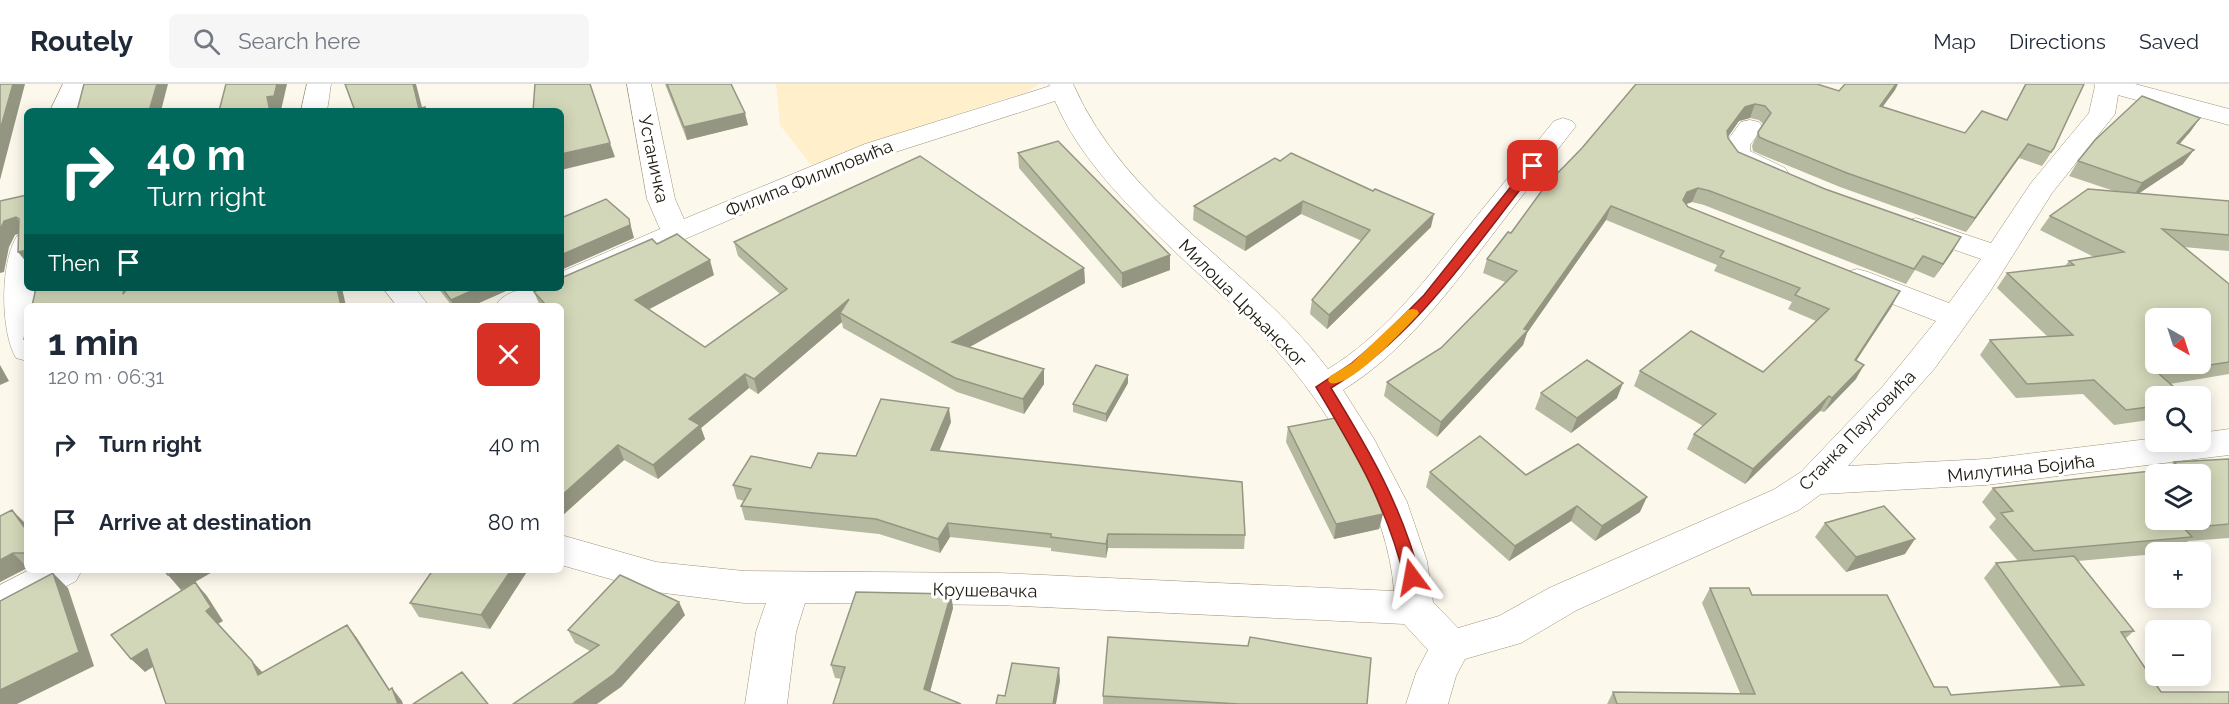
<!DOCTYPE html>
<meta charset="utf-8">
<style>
body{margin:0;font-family:Raleway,sans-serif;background:#f6f6f7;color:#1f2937;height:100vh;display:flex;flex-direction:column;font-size:22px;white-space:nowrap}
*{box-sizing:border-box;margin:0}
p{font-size:20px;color:#747a83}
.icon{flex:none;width:33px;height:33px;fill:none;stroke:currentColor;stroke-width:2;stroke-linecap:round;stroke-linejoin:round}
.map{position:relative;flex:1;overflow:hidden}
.drawer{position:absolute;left:24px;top:219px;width:540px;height:270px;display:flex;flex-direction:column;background:#fff;border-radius:9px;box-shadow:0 3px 15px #0003}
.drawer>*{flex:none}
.guide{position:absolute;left:24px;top:24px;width:540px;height:183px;border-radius:9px;box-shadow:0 3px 15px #0003;background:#00695c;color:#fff;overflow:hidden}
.needle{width:39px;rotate:141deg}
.fabs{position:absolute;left:2145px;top:224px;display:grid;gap:12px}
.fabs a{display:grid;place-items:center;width:66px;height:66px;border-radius:9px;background:#fff;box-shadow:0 3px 15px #0003;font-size:30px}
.pin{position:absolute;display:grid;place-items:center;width:51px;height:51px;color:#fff;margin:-26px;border-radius:12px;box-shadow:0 3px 9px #0006}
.me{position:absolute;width:66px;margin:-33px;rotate:347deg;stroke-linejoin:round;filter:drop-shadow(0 0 4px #0008)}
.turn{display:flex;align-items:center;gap:21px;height:126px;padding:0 24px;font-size:27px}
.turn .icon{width:78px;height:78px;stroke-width:2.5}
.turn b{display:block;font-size:42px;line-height:51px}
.then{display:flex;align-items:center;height:57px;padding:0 24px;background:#0003;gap:12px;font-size:22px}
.round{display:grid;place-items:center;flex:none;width:63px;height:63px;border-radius:9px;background:#f6f6f7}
.head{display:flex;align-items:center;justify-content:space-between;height:102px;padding:0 24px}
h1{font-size:36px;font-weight:700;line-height:45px}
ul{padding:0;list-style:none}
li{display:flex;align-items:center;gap:18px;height:78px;padding:0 24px}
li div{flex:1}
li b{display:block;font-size:22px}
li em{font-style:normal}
header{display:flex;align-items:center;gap:36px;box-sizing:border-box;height:84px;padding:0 30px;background:#fff;border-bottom:2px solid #e0e1e3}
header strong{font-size:28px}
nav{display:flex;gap:33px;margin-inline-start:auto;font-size:21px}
.search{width:420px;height:54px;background:#f6f6f7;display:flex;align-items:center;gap:15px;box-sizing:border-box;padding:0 21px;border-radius:9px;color:#747a83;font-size:22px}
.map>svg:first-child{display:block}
</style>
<header>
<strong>Routely</strong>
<div class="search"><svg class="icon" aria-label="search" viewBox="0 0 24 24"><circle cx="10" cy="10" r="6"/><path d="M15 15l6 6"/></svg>Search here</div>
<nav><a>Map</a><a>Directions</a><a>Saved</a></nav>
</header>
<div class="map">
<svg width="2229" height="620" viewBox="0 0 2229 620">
<rect width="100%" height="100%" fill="#fdf8ec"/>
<path fill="#ffefca" d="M776,0H1039L1029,7L911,45L811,81L780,41Z"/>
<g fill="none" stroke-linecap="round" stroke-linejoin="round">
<g stroke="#9f9378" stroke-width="1">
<path id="street" d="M63,0H87L76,27H50Z
M307,0H331L327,27H301Z
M627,0H651L675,115L684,135L865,60L1050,2L1049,0H1073C1128,124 1250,181 1328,285C1381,253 1421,202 1459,154C1491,115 1522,76 1554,37L1563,34L1572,37L1576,42L1572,47C1542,86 1512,125 1483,163C1442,216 1401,270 1343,306L1374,355L1407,418L1427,477L1433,518L1458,544L1499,532L1549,504L1773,406L1801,388L1883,302L1936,237L1846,202L1842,195L1846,188L1857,185L1868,188L1949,219L1981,175L1906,149L1902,143L1906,137L1916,134L1991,159L2031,99L2089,29L2095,2L2094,0H2135L2229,25V41L2118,11L2115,30L2052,109L1991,206L1935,284L1848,382L1986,375L2156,354V357H2200V349L2229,345V371L1986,401L1821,410L1799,426L1577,526L1521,559L1465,575L1456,592L1448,620H1406L1416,589L1428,566L1404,540L999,521L805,519L796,548L787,620H745L756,548L766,519H744L656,508L561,481V451L656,478L744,487L999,489L1394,507C1388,426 1336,336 1284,275C1249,233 1206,198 1167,160C1124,118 1079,73 1055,17L883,72L808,102L562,208L536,222H495C508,201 539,204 561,204V188L660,145L647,115Z
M1750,36L1759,38L1763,44L1750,61V67L1785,84L1789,90L1785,96L1775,98L1765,96L1733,80L1724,67V61L1741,38Z
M27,149V204H34V222H27V277L16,274C0,247 0,178 17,152Z
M383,204H415L429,222H397Z
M29,486H82L76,497L14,530L0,535V501Z"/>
</g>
<use href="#street" fill="#fff" fill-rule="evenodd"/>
</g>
<path fill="#b5b99f" d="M665,0H731L748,41L687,56Z
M1636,0L1839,7L1895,6L1882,23L1965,49L2007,35L2025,0H2084L2054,64L2045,78L2042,82L2019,74L1966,148L1840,103L1762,71L1753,67L1752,62L1758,48L1763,40L1759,36L1750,34L1739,37L1728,53V54L1738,68L1953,167L1934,194L1915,186L1906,200L1704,121L1692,118L1686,120L1688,123L1892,222L1856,276V295L1824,328L1820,327L1745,400L1687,365L1694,350L1703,342L1634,302L1640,287L1763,288L1816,237L1788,225L1792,218L1714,187L1717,181L1606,136L1527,249L1523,261L1437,353L1384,312L1387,298L1441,264L1505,198L1483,189L1487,175L1511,149Z
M2200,34L2190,48L2180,60L2183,80L2138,110L2229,117V167L2183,163L2229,200V290L2170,300L2156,312V335L2114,341L2083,310L2016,314L1980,271L1990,256L2048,253L1997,204L2007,189L2065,182L2069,177L2094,173L2040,146L2050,132L2114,107L2069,92L2078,77Z
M1018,69L1170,171V186L1122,204L1019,84Z
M1280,77L1373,107L1431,143L1327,245L1310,230L1312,216L1362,157L1301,130L1245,167L1193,136L1194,122Z
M734,158L1084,184L1085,199L970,263L1044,300L1024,330L957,308L843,244L842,238L758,310L749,304L701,344L705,355L658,395L624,376L563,431L561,434V222H540L534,208L657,160L714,191L649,225L705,263L780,210L738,172Z
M438,204H513L472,222H452Z
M1128,299L1106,338L1073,328V320Z
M1541,309L1617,314L1571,349L1535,325Z
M951,338L939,367L1245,451L1244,465L1108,464L1106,474L1051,467V464L950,453L940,469L879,450L745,436L741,422L744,417L737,415L733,401L811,384L856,372Z
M1288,343L1383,430L1379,445L1334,455L1286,358Z
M2229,375V454L2188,457L2178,468H2156V470L2078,477L2134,547L2125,555L2161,608L2229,620H1607L1613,608L1740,609L1702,519L1710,504L1752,511L1951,611L2061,603L1984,494L1996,479L2018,477L1989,443L1996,435L1982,418L1993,404L2167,386L2174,378Z
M1430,388L1526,391L1640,428L1595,457L1571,437L1509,477L1426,403Z
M0,432L27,441V484L0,498Z
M1825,439L1905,470L1846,488L1815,453Z
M528,486L490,545L419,533L410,519Z
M951,510L953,524L930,607L835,594L831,581Z
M685,531L621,603L590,567L575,559L568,546Z
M1103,612L1367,620H1103Z"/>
<path fill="#949682" d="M13,0H25L0,96V46Z
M157,0H168L161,27H149Z
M277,0H287L281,26L270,27L267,13Z
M413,0H416L423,27H420Z
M1896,0H1898L1895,6L1873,36L1880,22Z
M1755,20L1750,34L1739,37L1722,61L1727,47L1745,23Z
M745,29L748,41L687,56L684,43Z
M2200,34L2190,48L2167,73L2177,59Z
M610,59L615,73L561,86V70Z
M2028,60L2019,74L1966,148L1975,134Z
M2194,66L2183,80L2132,114L2142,99Z
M1698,104L1692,118L1681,122L1677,130L1687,108Z
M1303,117L1301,130L1245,167L1246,153Z
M1611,122L1606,136L1527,249L1523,261L1437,353L1441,338L1524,245Z
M1434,130L1431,143L1327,245L1329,231Z
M16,133L26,147L15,151L9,163L4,188L0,189V146L4,137Z
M629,135L634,154L561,186V171Z
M1961,153L1953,167L1934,194L1943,180Z
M27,166V179L18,168Z
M1170,171V186L1122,204V189Z
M710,176L714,191L640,230L635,216Z
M1084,184L1085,199L953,272L952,258Z
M124,204H136L134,222L123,210Z
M337,204H342L346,222H341Z
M478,204H513L472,222H454L451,216Z
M1900,207L1892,222L1847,291L1855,276Z
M849,215L840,229L842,238L758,310L754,295Z
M0,281L9,297L0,301Z
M1864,281L1856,295L1824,328L1832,314Z
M1044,285V300L1024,330L1023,315Z
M745,290L749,304L701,344L705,355L658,395L653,381L689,335Z
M1128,291V299L1106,338V330Z
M1623,299L1617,314L1571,349L1577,334Z
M1829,312L1820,327L1745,400L1753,385Z
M949,324L951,338L934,380L931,366Z
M618,361L624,376L563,431L561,434V412Z
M1647,413L1640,428L1595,457L1602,442Z
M1577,422L1571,437L1509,477L1515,462Z
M12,426L27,441V447Z
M1383,430L1379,445L1334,455L1336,440Z
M948,439L950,453L940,469L938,455Z
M1108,450V464L1106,474V460Z
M1915,455L1905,470L1846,488L1856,473Z
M13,469L27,483V484L0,498V476Z
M177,486H216L181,506L168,491Z
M511,486H528L490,545L481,531Z
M53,489L68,504L94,582L17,620H0V606Z
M195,498L207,512L223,537L218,540L206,527Z
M951,510L953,524L927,619L924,605Z
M679,518L685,531L621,603L597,620H572Z
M347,541L357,554L396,616L392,604L402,617L403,620H398Z
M147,565L159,579L145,588L131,575Z
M252,577L264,590L258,591Z
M1059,584L1060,597L1056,620H1053Z"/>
<path fill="#d3d7b9" stroke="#949682" stroke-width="1.5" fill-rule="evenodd" d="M0,0H13L0,46Z
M84,0H157L149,27H77Z
M226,0H277L274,12L267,13L270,27H219Z
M345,0H413L419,25L425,23L426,27H355Z
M535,0H590L610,59L561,70V27H533Z
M667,0H731L745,29L684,43Z
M1636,0H1817L1839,7L1845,0H1896L1880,22L1965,49L1982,27L2007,36L2026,0H2084L2054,64L2051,68L2028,60L1975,134L1847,89L1768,57L1759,53L1758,48L1771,29L1765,22L1755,20L1745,23L1727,47L1728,54L1738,68L1825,105L1961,153L1943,180L1923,172L1914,185L1710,107L1698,104L1687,108L1683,116L1688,123L1900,207L1855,276L1864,281L1832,314L1829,312L1753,385L1694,350L1716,330L1640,287L1691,247L1763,288L1829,225L1795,211L1800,204L1720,173L1724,167L1611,122L1524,245L1528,246L1441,338L1387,298L1441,264L1517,187L1487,175L1508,148L1511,149L1546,101L1582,64Z
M2142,12L2200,34L2177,59L2194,66L2142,99L2078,77L2095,56Z
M1058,57L1170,171L1122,189L1018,69Z
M1291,69L1373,107L1375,105L1434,130L1329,231L1312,216L1370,146L1303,117L1246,153L1194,122L1275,74L1280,77Z
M920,72L1084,184L952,258L1044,285L1023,315L955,294L840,229L849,215L754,295L745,290L689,335L700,341L653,381L618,361L561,412V222H547L534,208L541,204H561V194L652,155L657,160L677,150L710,176L635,216L705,263L787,205L734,158Z
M2088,105L2229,117V151L2162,145L2229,200V278L2158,289L2184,312H2156V322L2126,326L2094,296L2027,300L1990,256L2073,251L2007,189L2074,181L2069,177L2124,168L2050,132ZM2156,234H2200V279H2156Z
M27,111V166L18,168L19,135L16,133L4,137L0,146V117Z
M606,115L629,135L630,141L561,171V134Z
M36,204H124L123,210L126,206L170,204H337L341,222H32Z
M442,204H478L451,216Z
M27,243V255H24Z
M1587,276L1623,299L1577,334L1541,309Z
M1096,281L1128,291L1106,330L1073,320Z
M881,315L949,324L931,366L1242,398L1245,451L1108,450L1106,460L1051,453V450L948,439L938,455L876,435L741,422L751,405L733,401L751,372L811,384L818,369L856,372Z
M1335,334L1369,395L1383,430L1336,440L1288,343Z
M1480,352L1526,391L1578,360L1647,413L1602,442L1577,422L1515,462L1430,388Z
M2229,375V440L2184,444L2192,453L2034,467L2001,429L2013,427L1993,404L2180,384L2174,378ZM2156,390H2200V435H2156Z
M1884,422L1915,455L1856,473L1825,439Z
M12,426L27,447V469H13L0,476V432Z
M2074,472L2134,547L2121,548L2161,608H2229V620H1617L1613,608L1755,610L1710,504H1749L1752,511H1887L1934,603H1947L1951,611L2084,601L1996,479Z
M164,486H177L168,491Z
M433,486H511L481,531L410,519Z
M53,489L79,568L0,606V517Z
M620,491L679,518L614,590L572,620H513L599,561L568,546Z
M195,498L211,523L206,527L252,577L258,591L347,541L389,606L392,604L398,620H166L147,565L131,575L111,551Z
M856,508L951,510L924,605L961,620H833L845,583L831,581Z
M1108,553L1248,562L1250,553L1371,574L1367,620H1239L1103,612Z
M1012,579L1059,584L1053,620H996L998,611L1005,612Z
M462,588L488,620H413Z"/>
<path fill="#d93025" stroke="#8d1f18" stroke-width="1.5" d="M1533,79L1537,80V84C1475,162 1417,252 1331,304C1369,366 1402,422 1420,493L1417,497L1412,499L1406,497L1404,493C1386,419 1354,367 1316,303L1352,279L1383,252L1424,211L1529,80Z"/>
<path fill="#f59e0b" d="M1413,225L1417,226L1419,229L1417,232C1402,247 1350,305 1330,299L1328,296L1330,292L1352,279L1408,226Z"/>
<g text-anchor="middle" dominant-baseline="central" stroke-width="6" stroke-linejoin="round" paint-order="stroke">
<g font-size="18" fill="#1e1a0f" stroke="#fff">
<text transform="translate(654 75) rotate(78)">Устаничка</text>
<text transform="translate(809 94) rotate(-22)">Филипа Филиповића</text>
<text transform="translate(1243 219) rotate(45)">Милоша Црњанског</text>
<text transform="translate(1857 346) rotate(-46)">Станка Пауновића</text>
<text transform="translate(2021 384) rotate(-6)">Милутина Бојића</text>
<text transform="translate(985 506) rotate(1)">Крушевачка</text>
</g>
</g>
</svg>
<div class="fabs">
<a><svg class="needle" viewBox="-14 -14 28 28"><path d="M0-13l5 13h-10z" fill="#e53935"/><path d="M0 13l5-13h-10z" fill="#747a83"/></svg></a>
<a><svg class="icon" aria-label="search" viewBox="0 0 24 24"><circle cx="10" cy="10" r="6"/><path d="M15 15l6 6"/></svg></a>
<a><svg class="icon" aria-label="layers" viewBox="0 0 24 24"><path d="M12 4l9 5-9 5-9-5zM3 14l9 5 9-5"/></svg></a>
<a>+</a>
<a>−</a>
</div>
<div class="pin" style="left:1533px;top:82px;background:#d93025"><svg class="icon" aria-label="arrive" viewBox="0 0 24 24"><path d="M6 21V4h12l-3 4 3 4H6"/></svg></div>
<svg class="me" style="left:1412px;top:493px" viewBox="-20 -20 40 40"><path d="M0-17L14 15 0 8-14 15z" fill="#d93025" stroke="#fff" stroke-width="4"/></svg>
<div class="guide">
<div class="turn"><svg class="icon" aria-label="right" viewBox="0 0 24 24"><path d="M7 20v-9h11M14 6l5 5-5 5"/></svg><div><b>40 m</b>Turn right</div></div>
<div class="then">Then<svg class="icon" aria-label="arrive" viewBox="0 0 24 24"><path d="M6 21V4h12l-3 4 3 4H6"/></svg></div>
</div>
<section class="drawer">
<div class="head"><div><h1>1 min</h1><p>120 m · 06:31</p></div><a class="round" style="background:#d93025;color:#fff"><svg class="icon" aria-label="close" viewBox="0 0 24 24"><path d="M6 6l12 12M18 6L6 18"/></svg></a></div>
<ul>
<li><svg class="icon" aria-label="right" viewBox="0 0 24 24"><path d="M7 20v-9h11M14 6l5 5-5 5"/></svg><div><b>Turn right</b></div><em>40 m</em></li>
<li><svg class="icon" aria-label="arrive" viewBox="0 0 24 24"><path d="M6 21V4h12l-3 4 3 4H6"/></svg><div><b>Arrive at destination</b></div><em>80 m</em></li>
</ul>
</section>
</div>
